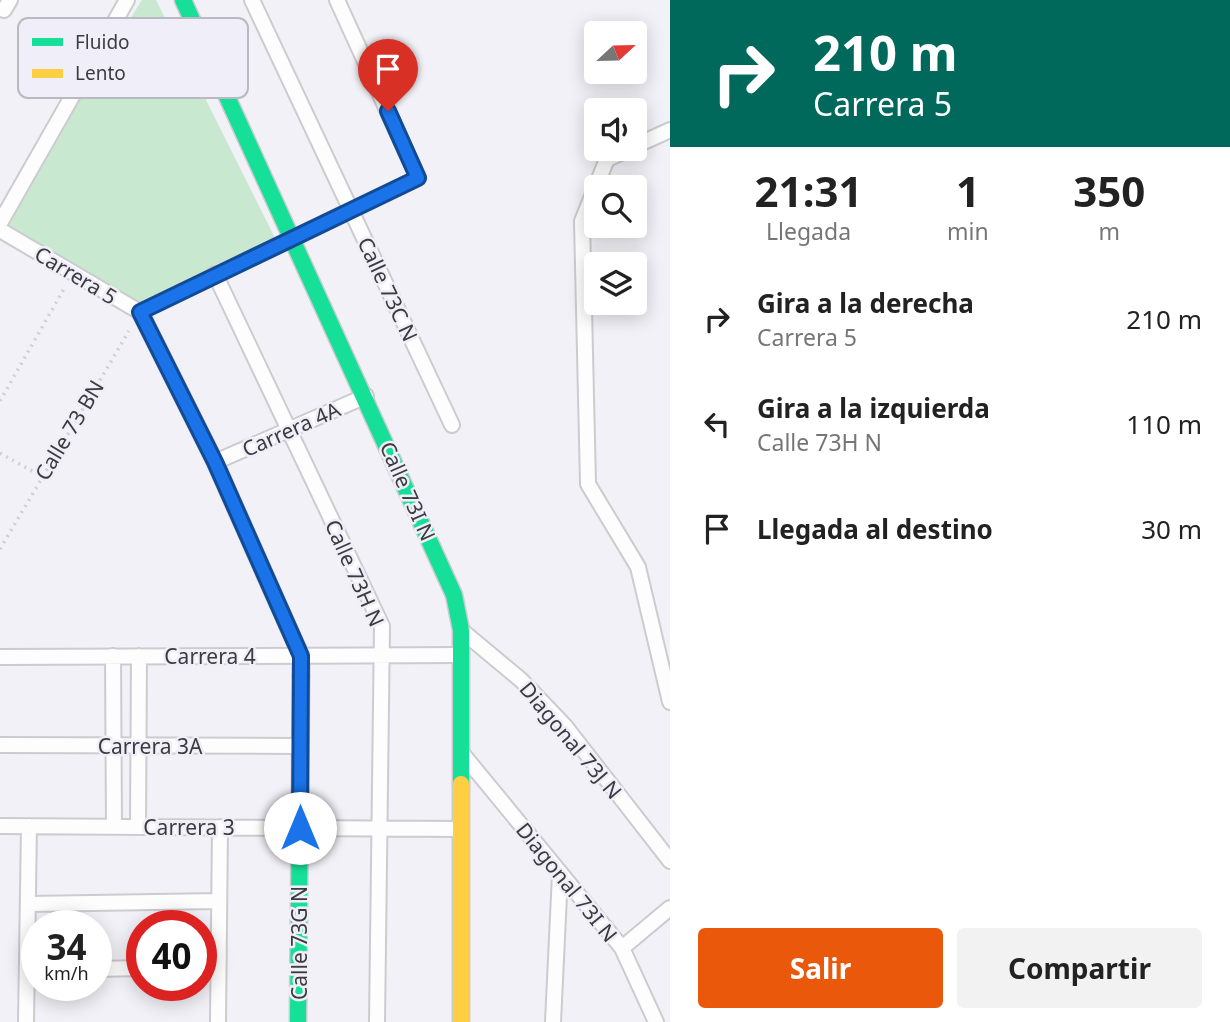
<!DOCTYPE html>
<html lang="es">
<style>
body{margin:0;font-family:"Noto Sans",sans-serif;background:#f2f2f2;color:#222;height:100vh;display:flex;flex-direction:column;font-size:26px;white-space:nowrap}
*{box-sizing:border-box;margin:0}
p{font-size:23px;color:#767676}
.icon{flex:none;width:38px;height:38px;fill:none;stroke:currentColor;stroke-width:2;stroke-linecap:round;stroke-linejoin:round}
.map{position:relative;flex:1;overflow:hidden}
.panel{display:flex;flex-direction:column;background:#fff;width:560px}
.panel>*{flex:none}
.top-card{background:#00695c;color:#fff;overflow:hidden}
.needle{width:46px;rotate:68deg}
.fabs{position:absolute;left:584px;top:21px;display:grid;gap:14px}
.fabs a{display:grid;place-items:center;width:63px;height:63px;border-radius:7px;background:#fff;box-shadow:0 4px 18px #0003;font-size:35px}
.speed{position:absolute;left:21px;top:910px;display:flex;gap:14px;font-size:35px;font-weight:700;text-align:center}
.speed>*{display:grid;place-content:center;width:91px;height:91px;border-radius:50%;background:#fff;box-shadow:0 4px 18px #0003;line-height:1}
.speed small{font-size:18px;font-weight:400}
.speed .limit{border:10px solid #d22;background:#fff;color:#111}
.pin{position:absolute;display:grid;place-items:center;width:60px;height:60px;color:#fff;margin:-72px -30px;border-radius:50% 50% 50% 0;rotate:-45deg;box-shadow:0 0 7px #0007}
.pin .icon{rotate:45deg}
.me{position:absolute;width:77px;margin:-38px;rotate:0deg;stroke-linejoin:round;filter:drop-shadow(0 0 5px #0008)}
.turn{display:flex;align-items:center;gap:24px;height:147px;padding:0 28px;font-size:32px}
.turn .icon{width:91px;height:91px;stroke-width:2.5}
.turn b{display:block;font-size:49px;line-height:60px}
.eta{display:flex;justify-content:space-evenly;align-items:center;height:119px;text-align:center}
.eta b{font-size:42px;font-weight:700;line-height:49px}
.cta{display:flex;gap:14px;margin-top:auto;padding:14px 28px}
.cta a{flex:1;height:80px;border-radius:7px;background:#ea580c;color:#fff;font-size:28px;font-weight:700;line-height:80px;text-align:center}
.cta a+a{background:#f2f2f2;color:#222}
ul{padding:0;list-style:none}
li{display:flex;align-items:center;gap:21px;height:105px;padding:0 28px}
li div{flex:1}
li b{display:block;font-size:26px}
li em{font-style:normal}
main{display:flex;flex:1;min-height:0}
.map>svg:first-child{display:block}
</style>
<main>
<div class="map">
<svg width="670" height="1022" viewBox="0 0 670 1022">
<rect width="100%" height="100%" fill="#f2f1f7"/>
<path fill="#c9e8d0" d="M142,0H156L276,240L136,310L0,224Z"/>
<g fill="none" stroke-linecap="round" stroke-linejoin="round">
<g stroke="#ccccd0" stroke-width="18">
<path id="street" d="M252,0L452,425
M4,10L10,0
M635,146L670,130
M630,149L607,159L582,221L588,484L638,567L670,702
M0,223L127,0
M0,230L140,312L418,178L337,0
M215,274L382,626L377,1022
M215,462L366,396
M461,630L521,680L565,726L670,861
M113,656L114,827
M0,657L461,655
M0,745L300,746
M461,752L622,948L656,1022
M0,826L461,829
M138,827L139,656
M28,904L219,901
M622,948L670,908
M201,967H218
M96,969L142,968
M26,1022L29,826
M218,1022L220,827
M553,1022L560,874"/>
</g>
<g stroke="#ccccd0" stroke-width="19">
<path id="fast" d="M183,0L454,595L461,630V784
M298,1022L301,676"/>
</g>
<g stroke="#ccccd0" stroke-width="19">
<path id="slow" d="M140,312L215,462L301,656V676
M461,784V1022"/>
</g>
<path stroke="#d0d0d2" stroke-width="3.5" stroke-dasharray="2 5" stroke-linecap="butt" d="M0,401L65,287
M0,453L41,476
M0,549L129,331"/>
<use href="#street" stroke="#fdfdfe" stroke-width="14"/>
<use href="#fast" stroke="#16e098" stroke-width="16"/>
<use href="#slow" stroke="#ffcf43" stroke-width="16"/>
</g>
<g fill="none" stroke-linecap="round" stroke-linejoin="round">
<g stroke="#114b97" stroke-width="18">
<path id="route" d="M300,828L301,656L215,462L140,312L418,178L388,111"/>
</g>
<use href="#route" stroke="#1a73e8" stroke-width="12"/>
</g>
<g text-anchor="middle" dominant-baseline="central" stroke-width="5" stroke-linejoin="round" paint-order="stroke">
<g font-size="21" fill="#3b3b3e" stroke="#f0eff9">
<text transform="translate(76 275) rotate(31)">Carrera 5</text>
<text transform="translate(388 289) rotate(65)">Calle 73C N</text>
<text transform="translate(291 429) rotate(-24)">Carrera 4A</text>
<text transform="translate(69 430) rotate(-59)">Calle 73 BN</text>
<text transform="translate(408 491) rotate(66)">Calle 73I N</text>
<text transform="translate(355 573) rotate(66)">Calle 73H N</text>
<text x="210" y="656">Carrera 4</text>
<text transform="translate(571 740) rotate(50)">Diagonal 73J N</text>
<text x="150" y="746">Carrera 3A</text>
<text x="189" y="827">Carrera 3</text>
<text transform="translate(567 882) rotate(51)">Diagonal 73I N</text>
<text transform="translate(299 943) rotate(-90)">Calle 73G N</text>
</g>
</g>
<rect x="18" y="18" width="230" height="80" rx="10" fill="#f0eff9" stroke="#bab9c1" stroke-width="2"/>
<rect x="32" y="38" width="31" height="8" fill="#16e098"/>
<rect x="32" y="69" width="31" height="9" fill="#ffcf43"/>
<g font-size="19" fill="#3b3b3e">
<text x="75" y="49">Fluido</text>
<text x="75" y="80">Lento</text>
</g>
</svg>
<div class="fabs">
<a><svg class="needle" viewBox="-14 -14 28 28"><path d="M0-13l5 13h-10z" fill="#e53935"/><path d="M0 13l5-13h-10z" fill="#767676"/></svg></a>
<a><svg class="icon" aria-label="sound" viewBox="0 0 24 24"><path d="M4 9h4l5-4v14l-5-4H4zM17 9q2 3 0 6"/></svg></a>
<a><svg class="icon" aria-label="search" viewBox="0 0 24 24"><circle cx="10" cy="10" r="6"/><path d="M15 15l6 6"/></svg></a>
<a><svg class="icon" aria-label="layers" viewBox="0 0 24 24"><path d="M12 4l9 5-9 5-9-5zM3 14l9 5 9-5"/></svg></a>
</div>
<div class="speed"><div>34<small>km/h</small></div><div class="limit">40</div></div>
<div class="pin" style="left:388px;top:111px;background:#d93025"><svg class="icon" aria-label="arrive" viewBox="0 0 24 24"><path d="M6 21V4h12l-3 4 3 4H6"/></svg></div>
<svg class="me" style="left:300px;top:828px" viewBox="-20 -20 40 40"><circle r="19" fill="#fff"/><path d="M0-13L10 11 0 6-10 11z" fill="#1a73e8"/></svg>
</div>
<section class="panel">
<div class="top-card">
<div class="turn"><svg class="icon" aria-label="right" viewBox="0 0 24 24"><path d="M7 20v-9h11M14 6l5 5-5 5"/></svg><div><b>210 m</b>Carrera 5</div></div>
</div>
<div class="eta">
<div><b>21:31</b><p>Llegada</p></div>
<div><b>1</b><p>min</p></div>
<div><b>350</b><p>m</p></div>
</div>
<ul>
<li><svg class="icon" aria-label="right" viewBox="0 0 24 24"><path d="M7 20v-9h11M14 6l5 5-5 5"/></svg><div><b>Gira a la derecha</b><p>Carrera 5</p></div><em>210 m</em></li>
<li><svg class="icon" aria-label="left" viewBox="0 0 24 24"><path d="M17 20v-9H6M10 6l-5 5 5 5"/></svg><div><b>Gira a la izquierda</b><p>Calle 73H N</p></div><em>110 m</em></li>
<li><svg class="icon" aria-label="arrive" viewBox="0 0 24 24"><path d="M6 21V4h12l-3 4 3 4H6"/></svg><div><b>Llegada al destino</b></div><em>30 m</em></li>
</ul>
<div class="cta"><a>Salir</a><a>Compartir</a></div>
</section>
</main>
